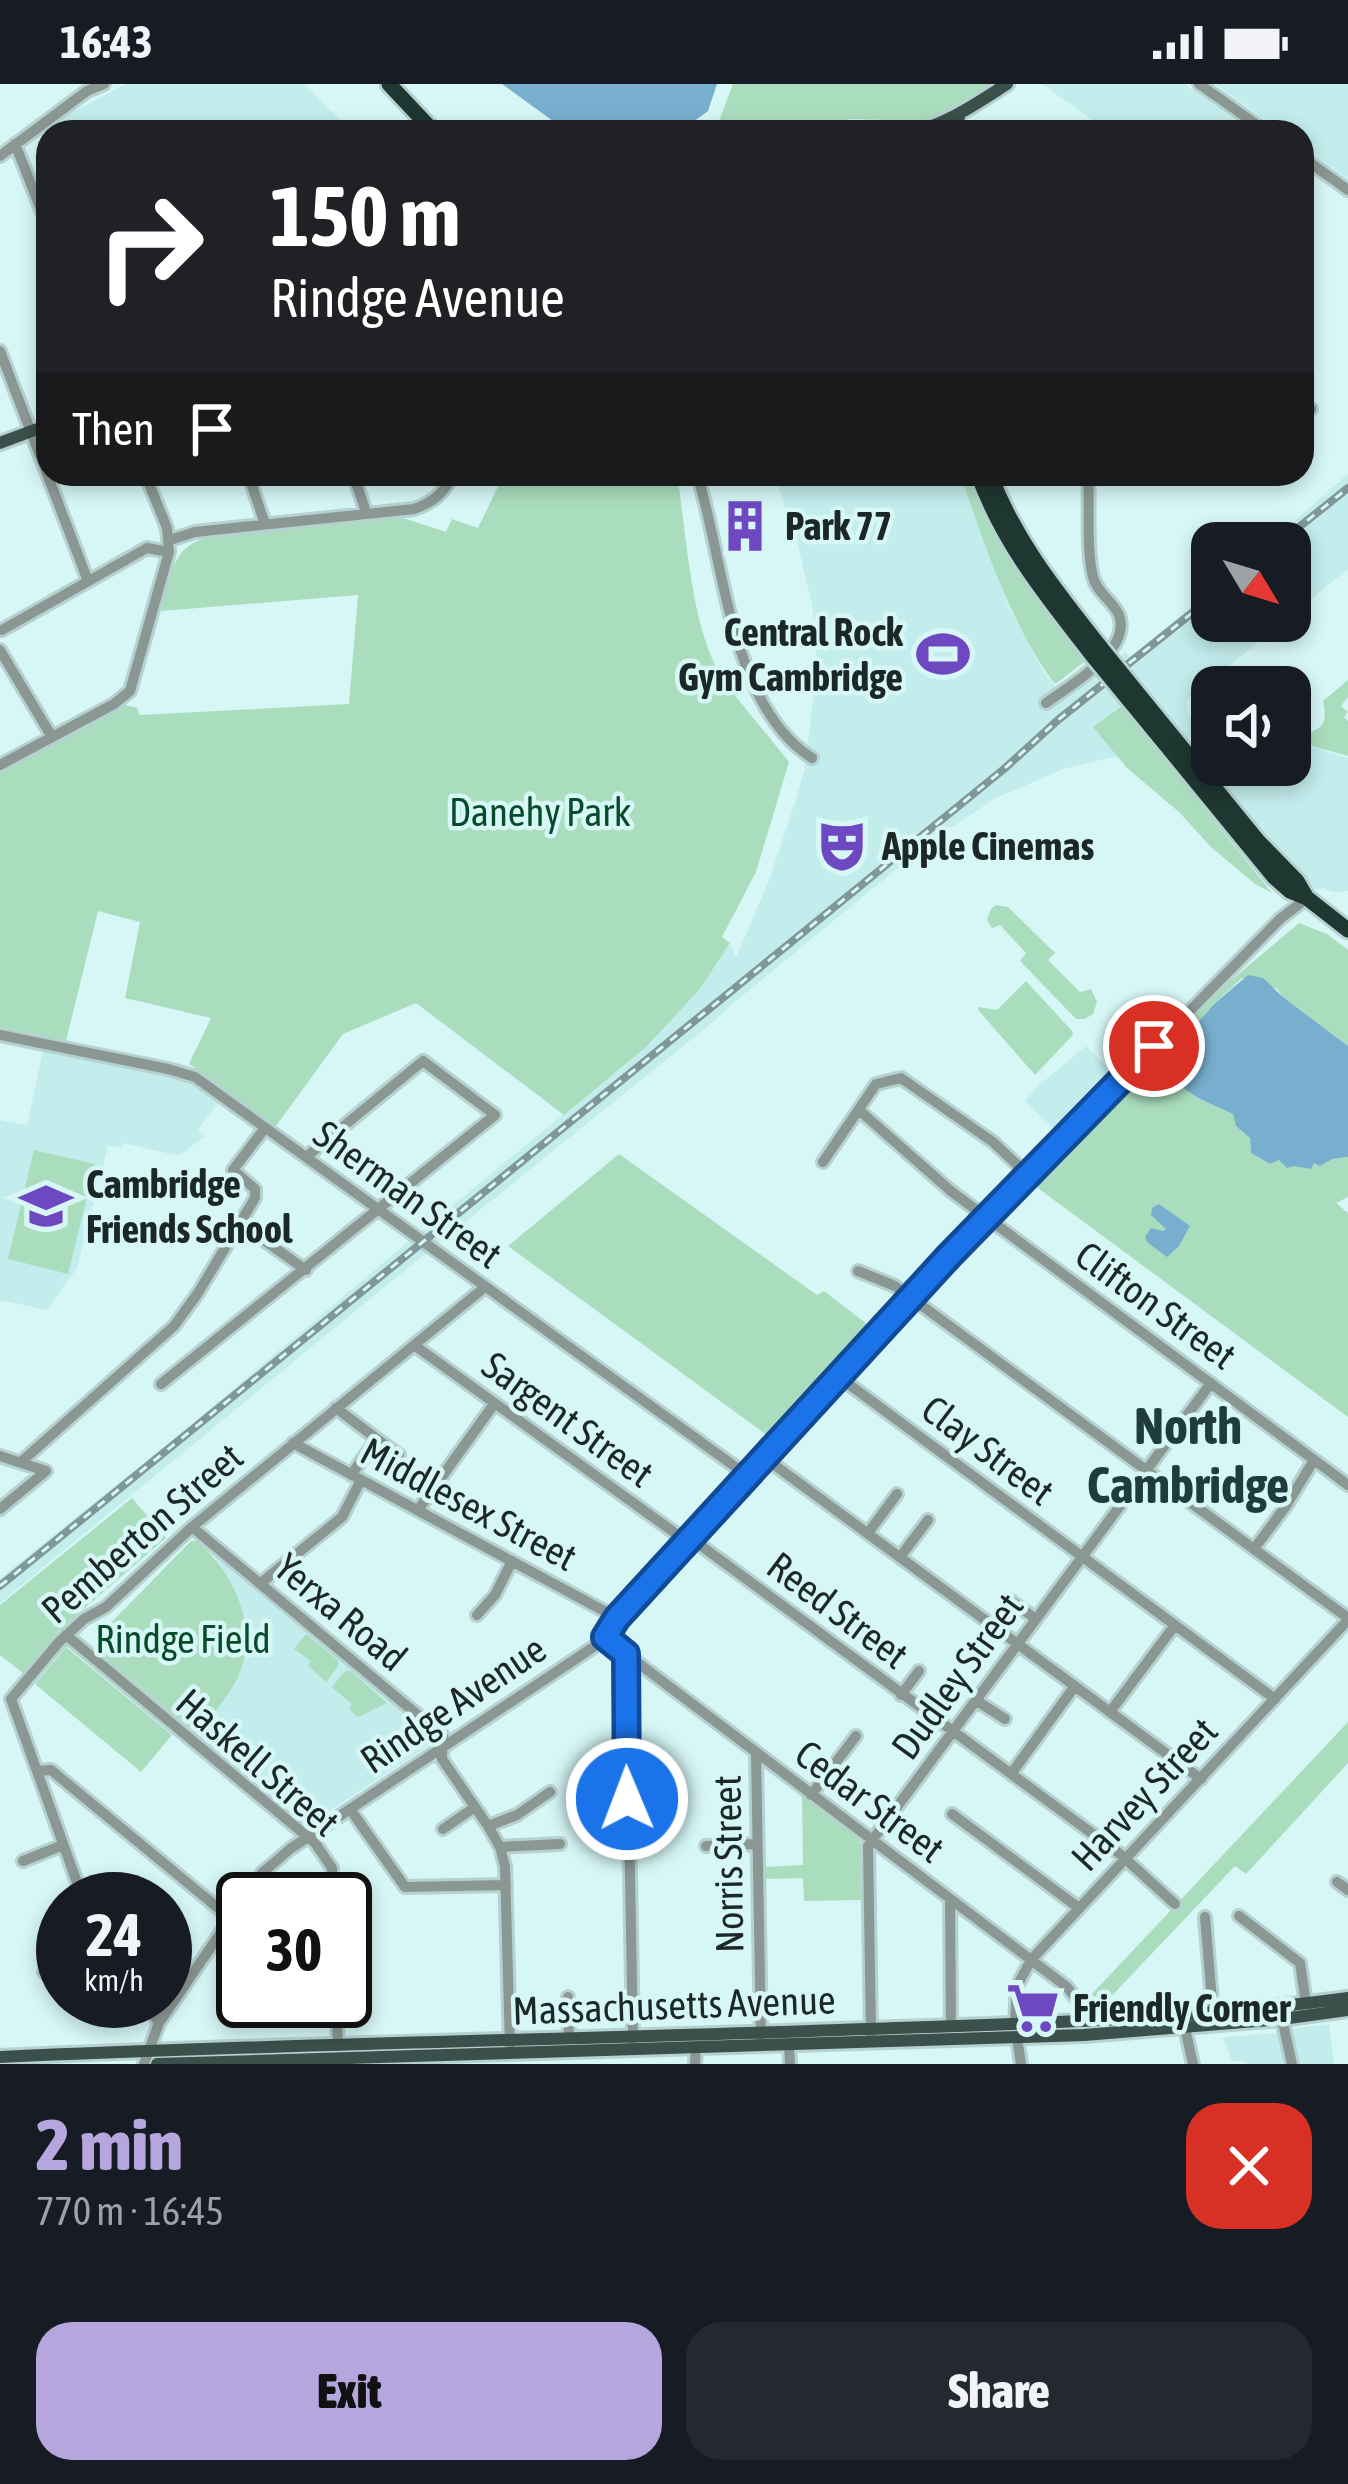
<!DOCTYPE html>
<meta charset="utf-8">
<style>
body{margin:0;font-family:"Asap Condensed",sans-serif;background:#242831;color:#f1f3f6;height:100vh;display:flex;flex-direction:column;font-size:45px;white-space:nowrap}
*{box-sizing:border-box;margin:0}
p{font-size:39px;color:#9ea1a6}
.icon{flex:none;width:66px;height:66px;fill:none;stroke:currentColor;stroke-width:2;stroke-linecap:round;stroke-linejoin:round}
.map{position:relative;height:1980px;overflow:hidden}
.panel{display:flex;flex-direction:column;background:#171b24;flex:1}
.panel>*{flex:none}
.hud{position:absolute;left:36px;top:36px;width:1278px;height:366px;border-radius:36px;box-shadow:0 6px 18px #0003;background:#202124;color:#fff;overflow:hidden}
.needle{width:78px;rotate:128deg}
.controls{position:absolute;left:1191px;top:438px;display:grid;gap:24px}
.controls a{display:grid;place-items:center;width:120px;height:120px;border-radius:24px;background:#171b24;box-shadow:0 6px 18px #0003;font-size:60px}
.speed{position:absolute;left:36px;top:1788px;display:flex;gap:24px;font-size:60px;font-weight:700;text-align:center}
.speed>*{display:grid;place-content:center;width:156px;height:156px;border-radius:50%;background:#171b24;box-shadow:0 6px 18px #0003;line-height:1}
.speed small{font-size:30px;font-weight:400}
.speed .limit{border:6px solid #111;border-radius:18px;background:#fff;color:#111}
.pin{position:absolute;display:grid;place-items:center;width:102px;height:102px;color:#fff;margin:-51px;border:6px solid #fff;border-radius:50%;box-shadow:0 3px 12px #0007}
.me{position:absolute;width:132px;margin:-66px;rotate:359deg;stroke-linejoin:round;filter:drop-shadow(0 0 9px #0008)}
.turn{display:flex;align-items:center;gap:42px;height:252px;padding:0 36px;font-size:54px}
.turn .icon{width:156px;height:156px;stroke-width:2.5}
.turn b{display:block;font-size:84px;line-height:102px}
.then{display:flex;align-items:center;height:114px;padding:0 36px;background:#0003;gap:24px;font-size:45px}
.round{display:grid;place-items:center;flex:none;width:126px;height:126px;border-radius:36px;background:#242831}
.head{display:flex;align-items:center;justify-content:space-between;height:204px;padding:0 36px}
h1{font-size:72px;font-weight:800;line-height:90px;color:#b6a6de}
.button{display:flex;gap:24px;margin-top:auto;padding:24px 36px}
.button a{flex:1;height:138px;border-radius:36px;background:#b6a6de;color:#111;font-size:48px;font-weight:800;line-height:138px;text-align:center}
.button a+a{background:#242831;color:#f1f3f6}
.status{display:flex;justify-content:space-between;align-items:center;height:84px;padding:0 60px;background:#171b24;direction:ltr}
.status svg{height:33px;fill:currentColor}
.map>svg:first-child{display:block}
</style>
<div class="status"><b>16:43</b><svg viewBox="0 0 49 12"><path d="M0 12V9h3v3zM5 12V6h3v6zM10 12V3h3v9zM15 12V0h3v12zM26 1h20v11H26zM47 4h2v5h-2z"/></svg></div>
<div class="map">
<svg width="1348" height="1980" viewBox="0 0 1348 1980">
<rect width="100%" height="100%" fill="#d6f7f6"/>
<path fill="#c3ecec" d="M125,0H303L353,48H62L58,36Z
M1042,0H1185L1251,48H1109Z
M1215,0H1348V95L1302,62V48H1282Z
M774,390H960L1008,522L1044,588L1066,616L1125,568L1130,573L1212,506V537H1284L1186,617L1188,629L1201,648L1212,651V681H1290V656L1348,674V807L1333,808L1323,804L1317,806L1293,785L1192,659L1118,672L1063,685L994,715L951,744L949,742L732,920L713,938L398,1192L0,1519V1494L180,1350L403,1162L647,962L700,905L730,859L736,874L769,796L796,715L805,684L816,591V555L812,521L797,457Z
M1348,390V485L1290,532V459H1269Z
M1086,962L1116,992L1060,1050L1025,1017L1038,1002Z
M43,967L165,990L191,1000L218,1019L198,1046L205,1052L179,1072L124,1059L122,1064L108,1061L77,1184L47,1226L0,1216V1036L27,1041Z
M214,1472L434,1655V1658L308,1741L197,1650L234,1601L246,1557L242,1525Z
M1329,1940L1334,1980H1298L1290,1945Z
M1278,1949L1285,1980H1246L1244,1977H1232L1223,1953Z"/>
<path fill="#aaddbd" d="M733,0H998L929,42L889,36L850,35L825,48H706L719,37Z
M504,390H677C686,447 691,542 720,590C740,621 767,649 789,678L756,788L722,853L730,859L700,905L647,962L564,1031L416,919L343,950L276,1042L189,980L211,934L125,914L140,838L98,827L66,957L0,943V689L125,621L137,624L140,631L349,620L358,511L161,527C169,496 171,464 205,454L397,432L446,448L452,435L478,444Z
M960,390H968L983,429L1003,466L1084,578L1057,599H1054C1008,536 986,463 960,390Z
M1348,596V613L1341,622L1348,628L1344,633L1348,637V672L1290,656V650C1315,649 1330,647 1323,617Z
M1121,623L1126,627L1272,809L1255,800L1211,763L1179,728L1127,684L1093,643Z
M996,821L1008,823L1055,869L1048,876L1080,908L1091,905L1097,918L1093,930L1085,935H1076L1020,877L1026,869L1000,841L992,844L987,836L991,825Z
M1299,839L1327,850L1348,866V962L1283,913L1277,905L1242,894L1214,920L1170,974C1171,977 1173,990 1174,993C1183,1010 1217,1022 1234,1030L1237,1042L1250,1054L1251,1069L1270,1080L1279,1076L1310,1085L1314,1078L1348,1073V1113L1336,1119L1348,1129V1333L1031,1099L1229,898Z
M1026,897L1073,948L1072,952L1035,991L978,926L979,923L997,926Z
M34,1066L95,1080L68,1190L8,1175Z
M619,1070L817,1211L824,1207L872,1244L771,1354L508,1162Z
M132,1414L166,1454L58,1547L23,1589L0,1571V1521Z
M191,1457H197C235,1490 261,1546 237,1595C227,1615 210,1633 197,1650L106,1574L100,1555L104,1550L102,1548Z
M306,1550L338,1576V1582L326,1598L308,1582L311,1577L294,1565Z
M66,1563L172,1651L141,1688L35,1600Z
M345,1587H351L387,1619L358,1633L349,1625L352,1620L332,1603Z
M1348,1638V1679L1246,1790L1235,1782L1103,1921L1091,1911Z
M802,1712L860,1756L861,1816L804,1817L803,1794L766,1795V1783L803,1781Z"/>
<path fill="#78afcf" d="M502,0H717L708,27L693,38L654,48H568Z
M1248,891L1263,894L1283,913L1348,962V1073L1332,1075L1320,1082L1314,1079L1311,1085L1294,1082L1287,1084L1279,1076L1270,1080L1251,1069L1250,1054L1236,1042L1233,1030C1217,1022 1177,1008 1172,989C1170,983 1172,973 1173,968L1214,920Z
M1159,1120L1190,1142L1179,1162L1167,1173L1147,1158L1145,1153L1151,1144L1163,1147L1166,1145L1151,1131L1152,1124Z"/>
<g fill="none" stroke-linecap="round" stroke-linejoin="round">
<g stroke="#b5d2d1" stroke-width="16">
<path id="minor" d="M1199,0L1267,48
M15,60L48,143
M0,72L87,7L104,0
M1302,73L1348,106
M0,267L88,497
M1302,318L1311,325
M248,390L265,440
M353,390L366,428
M697,390C724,475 730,622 812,674
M170,456L195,448L414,425C434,418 444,409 453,390
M2,546L147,464L169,468
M0,566L52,653
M1046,619C1070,601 1132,567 1119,531C1113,517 1097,509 1093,493C1086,465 1090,420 1088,390
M0,681L114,620L130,607L169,468L167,444L145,390
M0,951L168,985L195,993L748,1392
M860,1027L952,1108L1348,1401
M823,1078L876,1000L901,994L993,1058L1028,1091
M248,1145L306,1186
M858,1187L895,1202L1348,1534
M414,1261L682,1454L696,1458L1120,1770L1175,1820
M839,1293L1275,1615
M161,1300L495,1031L423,977L306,1073
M336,1324L377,1355L351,1391
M377,1355L399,1371
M293,1359L617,1534
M0,1372L46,1387L0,1425
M765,1374L1201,1695
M21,1378L174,1242L198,1209L255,1114V1105L233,1086L265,1044
M418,1426L494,1320
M192,1443L443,1652L442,1675L488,1742L500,1763L505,1782L510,1964
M868,1449L897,1410
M1254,1465L1286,1422L1314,1376
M900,1473L928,1436
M261,1499L342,1433L361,1396
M1008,1515L1036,1535
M477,1531L495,1511L512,1477
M66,1551L315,1759L332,1784L333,1815
M605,1554L1067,1903L1080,1920L1084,1938
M626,1570L633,1956
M901,1611L919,1587
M977,1617L1005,1635
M1110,1628L1175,1541
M756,1669L761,1954
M37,1687L51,1686L224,1829L243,1848
M1011,1690L1075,1602
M811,1711L856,1652
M350,1725L405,1803L506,1801
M952,1730L1079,1824
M488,1742L517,1731L550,1708
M628,1743L667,1744
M443,1745L475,1723
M706,1762L756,1760
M500,1763L560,1760
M23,1777L63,1761
M1337,1798L1348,1806
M83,1815L11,1615L59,1558L84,1535L106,1523L192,1443L485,1203
M244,1815L262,1789L290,1765L601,1558L620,1530L949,1172L1280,835L1307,814
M950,1815L951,1942
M1239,1832L1300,1879L1306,1920
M1205,1833L1213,1929
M44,1888H63
M568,1913L569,1955
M144,1917L159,1939
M336,1917L338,1962
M1282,1935L1292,1980
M1015,1940L1017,1902L1031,1876L1348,1536
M1185,1944L1193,1980
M871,1951L868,1762L1211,1299
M1017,1954L1021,1980
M789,1960L790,1980
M144,1980L159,1939L243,1816
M695,1980L696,1964"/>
</g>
<g stroke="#b5d2d1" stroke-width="18">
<path id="major" d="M911,48C946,41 977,19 1007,0
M942,48L959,33
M0,359L48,341
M0,1973C279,1960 559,1956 839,1946C1009,1940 1179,1937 1348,1914
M157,1980L1084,1951L1282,1935L1348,1926"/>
</g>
<g stroke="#b5d2d1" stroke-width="21">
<path id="highway" d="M389,0L434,48
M978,390C1003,460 1047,513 1092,571
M990,390C1015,457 1057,508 1101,564
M1183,665L1258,757L1297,797L1307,814
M1175,672L1274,793L1290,807L1307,814L1348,846"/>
</g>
<use href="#minor" stroke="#8b9793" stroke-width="10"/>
<use href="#major" stroke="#3a504a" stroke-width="12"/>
<use href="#highway" stroke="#1e3731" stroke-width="15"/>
<g stroke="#809797" stroke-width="8">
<path id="rail" d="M1279,459L1348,404
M0,1502L1004,685L1058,636L1212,513"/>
</g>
<use href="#rail" stroke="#d6f7f6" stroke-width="3" stroke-dasharray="9" stroke-linecap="butt"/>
<g stroke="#b5d2d1" stroke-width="21" stroke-linecap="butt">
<path id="highway-bridge" d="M1101,564L1183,665
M1092,571L1175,672"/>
</g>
<use href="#highway-bridge" stroke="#1e3731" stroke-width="15"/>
</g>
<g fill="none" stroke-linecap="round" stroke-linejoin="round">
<g stroke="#114b97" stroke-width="30">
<path id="route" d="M627,1715L626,1570L605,1553L617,1534L949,1172L1154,962"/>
</g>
<use href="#route" stroke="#1a73e8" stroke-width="21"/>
</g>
<defs>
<g id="building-bare" transform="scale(4.14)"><path d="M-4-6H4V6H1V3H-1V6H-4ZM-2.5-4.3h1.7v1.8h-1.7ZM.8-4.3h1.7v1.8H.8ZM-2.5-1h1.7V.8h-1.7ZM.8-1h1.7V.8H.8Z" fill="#6e48c1" stroke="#d6f7f6" stroke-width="2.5" paint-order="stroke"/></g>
<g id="stadium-bare" transform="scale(4.14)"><path d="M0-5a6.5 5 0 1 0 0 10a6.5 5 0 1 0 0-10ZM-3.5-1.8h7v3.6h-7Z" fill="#6e48c1" stroke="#d6f7f6" stroke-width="2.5" paint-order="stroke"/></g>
<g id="theatre-bare" transform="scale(4.14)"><path d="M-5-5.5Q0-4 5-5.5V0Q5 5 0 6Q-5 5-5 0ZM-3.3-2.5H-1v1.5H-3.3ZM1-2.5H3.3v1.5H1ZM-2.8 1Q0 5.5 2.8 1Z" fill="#6e48c1" stroke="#d6f7f6" stroke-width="2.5" paint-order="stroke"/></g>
<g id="school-bare" transform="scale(4.14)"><path d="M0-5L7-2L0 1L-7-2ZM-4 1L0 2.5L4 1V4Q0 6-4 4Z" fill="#6e48c1" stroke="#d6f7f6" stroke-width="2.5" paint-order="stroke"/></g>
<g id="supermarket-bare" transform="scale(4.14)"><path d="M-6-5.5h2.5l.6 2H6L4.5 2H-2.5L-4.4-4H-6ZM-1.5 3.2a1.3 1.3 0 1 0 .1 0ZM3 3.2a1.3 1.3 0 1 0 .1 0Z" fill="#6e48c1" stroke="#d6f7f6" stroke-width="2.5" paint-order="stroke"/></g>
</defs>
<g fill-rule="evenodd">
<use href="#building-bare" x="745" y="442"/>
<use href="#stadium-bare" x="943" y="570"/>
<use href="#theatre-bare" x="842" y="762"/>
<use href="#school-bare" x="46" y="1122"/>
<use href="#supermarket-bare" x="1033" y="1924"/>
</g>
<g text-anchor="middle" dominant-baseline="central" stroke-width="9" stroke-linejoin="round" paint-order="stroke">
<g font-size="39" font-weight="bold" fill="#1c2828" stroke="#d6f7f6" text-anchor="start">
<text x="785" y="442">Park 77</text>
<text x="903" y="548" text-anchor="end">Central Rock<tspan x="903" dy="45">Gym Cambridge</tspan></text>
<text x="882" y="762">Apple Cinemas</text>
<text x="86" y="1100">Cambridge<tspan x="86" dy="45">Friends School</tspan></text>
<text x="1073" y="1924">Friendly Corner</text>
</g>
<g font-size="39" fill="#074b2b" stroke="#d6f7f6">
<text x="540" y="728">Danehy Park</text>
<text x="183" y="1555">Rindge Field</text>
</g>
<g font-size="39" fill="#1c2828" stroke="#d6f7f6">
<text transform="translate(408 1110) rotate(36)">Sherman Street</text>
<text transform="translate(1156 1221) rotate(36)">Clifton Street</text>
<text transform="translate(568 1335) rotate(36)">Sargent Street</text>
<text transform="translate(988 1366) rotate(37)">Clay Street</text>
<text transform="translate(469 1420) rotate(28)">Middlesex Street</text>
<text transform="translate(142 1449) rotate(-41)">Pemberton Street</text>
<text transform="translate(838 1526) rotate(37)">Reed Street</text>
<text transform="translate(341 1528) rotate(40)">Yerxa Road</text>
<text transform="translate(957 1592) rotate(-54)">Dudley Street</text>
<text transform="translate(453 1620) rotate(-34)">Rindge Avenue</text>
<text transform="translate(258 1678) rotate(41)">Haskell Street</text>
<text transform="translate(1144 1710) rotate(-47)">Harvey Street</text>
<text transform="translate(870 1717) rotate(37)">Cedar Street</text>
<text transform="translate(728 1780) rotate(-91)">Norris Street</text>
<text transform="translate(674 1921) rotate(-2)">Massachusetts Avenue</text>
</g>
<g font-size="51" font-weight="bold" fill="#1f3b3b" stroke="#d6f7f6">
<text x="1188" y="1341">North<tspan x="1188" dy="59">Cambridge</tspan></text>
</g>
</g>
</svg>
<div class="controls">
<a><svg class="needle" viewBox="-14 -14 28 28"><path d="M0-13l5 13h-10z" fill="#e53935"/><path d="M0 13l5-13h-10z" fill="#9ea1a6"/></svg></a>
<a><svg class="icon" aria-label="sound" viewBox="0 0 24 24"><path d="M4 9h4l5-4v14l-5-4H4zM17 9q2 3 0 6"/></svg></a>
</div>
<div class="speed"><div>24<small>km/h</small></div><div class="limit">30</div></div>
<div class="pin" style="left:1154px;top:962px;background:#d93025"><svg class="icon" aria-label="arrive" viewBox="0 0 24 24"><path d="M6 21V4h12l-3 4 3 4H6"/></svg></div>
<svg class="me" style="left:627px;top:1715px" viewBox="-20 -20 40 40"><circle r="17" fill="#1a73e8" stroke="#fff" stroke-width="3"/><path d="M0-11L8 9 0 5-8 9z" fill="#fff"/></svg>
<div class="hud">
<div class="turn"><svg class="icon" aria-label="right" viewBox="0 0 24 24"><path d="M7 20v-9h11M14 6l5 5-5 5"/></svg><div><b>150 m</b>Rindge Avenue</div></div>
<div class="then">Then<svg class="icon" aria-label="arrive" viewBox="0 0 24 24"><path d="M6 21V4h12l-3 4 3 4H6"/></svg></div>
</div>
</div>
<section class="panel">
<div class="head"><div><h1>2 min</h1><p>770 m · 16:45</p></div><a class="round" style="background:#d93025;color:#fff"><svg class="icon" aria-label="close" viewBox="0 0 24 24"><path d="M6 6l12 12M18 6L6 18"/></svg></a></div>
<div class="button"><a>Exit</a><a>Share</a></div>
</section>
